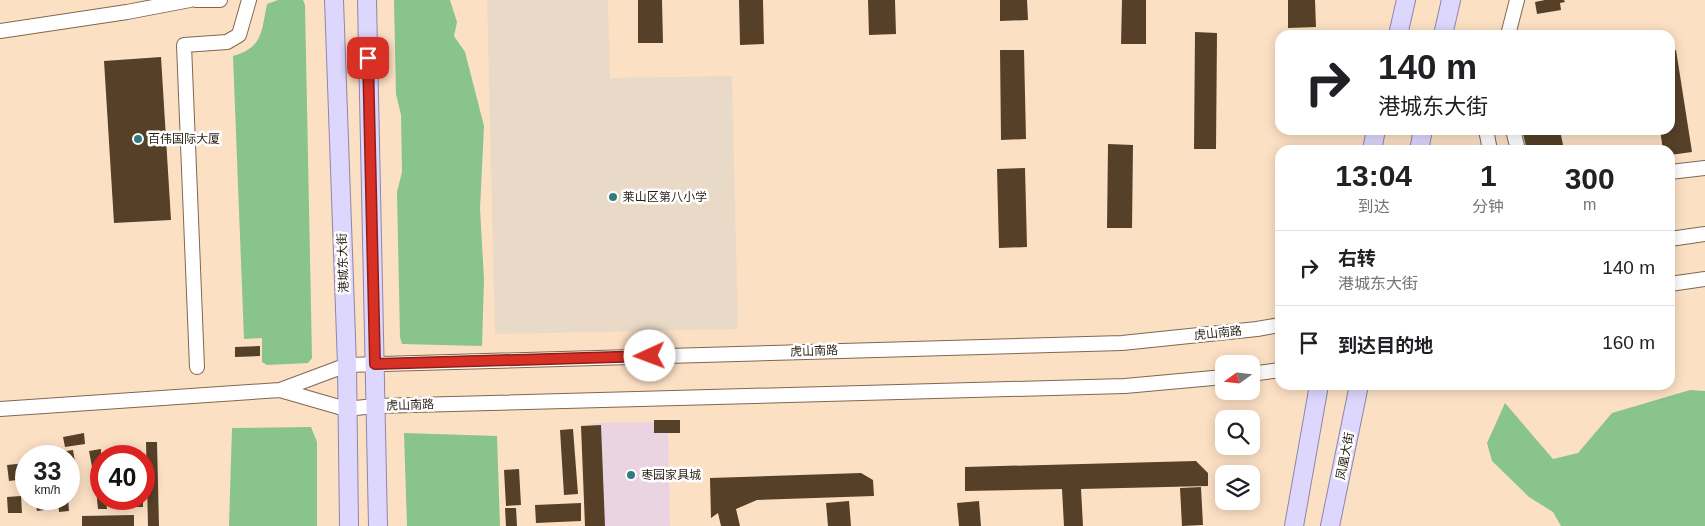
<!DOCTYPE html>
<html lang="zh">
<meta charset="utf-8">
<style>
body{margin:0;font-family:Arial,"Noto Sans SC",sans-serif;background:#f2f2f2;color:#202124;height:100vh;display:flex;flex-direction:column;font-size:19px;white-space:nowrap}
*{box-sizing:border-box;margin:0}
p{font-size:16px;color:#757577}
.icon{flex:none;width:28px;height:28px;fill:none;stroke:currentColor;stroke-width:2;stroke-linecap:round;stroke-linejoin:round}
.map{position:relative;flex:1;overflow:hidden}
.sheet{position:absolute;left:1275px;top:145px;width:400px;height:245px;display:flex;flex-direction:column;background:#fff;border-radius:15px;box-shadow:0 2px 12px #0003}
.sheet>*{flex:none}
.top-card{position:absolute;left:1275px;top:30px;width:400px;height:105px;border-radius:15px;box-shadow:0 2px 12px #0003;background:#fff;color:#202124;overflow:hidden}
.needle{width:32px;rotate:255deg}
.tools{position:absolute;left:1215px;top:355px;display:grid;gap:10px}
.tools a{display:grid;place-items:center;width:45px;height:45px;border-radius:10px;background:#fff;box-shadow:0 2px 12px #0003;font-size:25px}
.speed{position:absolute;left:15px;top:445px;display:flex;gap:10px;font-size:25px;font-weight:700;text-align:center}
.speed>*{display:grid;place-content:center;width:65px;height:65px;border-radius:50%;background:#fff;box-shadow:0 2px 12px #0003;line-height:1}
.speed small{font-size:12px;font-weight:400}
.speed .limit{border:8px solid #d22;background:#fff;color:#111}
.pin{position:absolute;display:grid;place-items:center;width:42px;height:42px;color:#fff;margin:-21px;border-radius:10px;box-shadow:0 2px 8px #0006}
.me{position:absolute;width:55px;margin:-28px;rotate:268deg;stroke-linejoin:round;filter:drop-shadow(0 0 4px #0008)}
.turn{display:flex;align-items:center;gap:18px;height:105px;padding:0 20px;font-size:22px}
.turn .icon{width:65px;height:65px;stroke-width:2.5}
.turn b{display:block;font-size:35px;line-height:42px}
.eta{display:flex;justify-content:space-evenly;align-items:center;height:85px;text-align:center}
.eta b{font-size:30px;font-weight:700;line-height:35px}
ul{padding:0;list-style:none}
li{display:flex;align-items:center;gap:15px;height:75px;padding:0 20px;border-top:1px solid #e0e0e0}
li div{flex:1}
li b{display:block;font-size:19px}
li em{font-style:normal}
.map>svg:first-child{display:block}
</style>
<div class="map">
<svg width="1705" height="526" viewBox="0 0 1705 526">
<rect width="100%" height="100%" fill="#fce0c4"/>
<path fill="#ebd4e1" d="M668,422L670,526H593L591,423Z"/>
<path fill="#e9d9c7" d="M487,0H608L610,78L732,76L738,329L495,334Z"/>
<path fill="#88c48b" d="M278,0H303L305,5L312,358L308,363L267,365L262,362V338L244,339L233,56C263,47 261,33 267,4Z
M394,0H450L457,22L454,36L465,52L484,126L480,209L484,279L482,346L402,344L400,337L397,192L402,172L401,115L396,94Z
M1690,390L1705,391V526H1561L1553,512L1529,497L1492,461L1487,443L1505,403L1553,459L1578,453L1612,413Z
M311,427L317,442V526H229L232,428Z
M404,433L497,436L500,526H407Z"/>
<path fill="#564028" d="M638,0H662L663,43H638Z
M739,0H763L764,44L740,45Z
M868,0H895L896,34L869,35Z
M1000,0H1027L1028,20L1000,21Z
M1122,0H1146V44H1121Z
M1288,0H1315L1316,27L1288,28Z
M1545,0H1564L1565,2L1560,3L1561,10L1537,14L1535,2Z
M1195,32L1217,33L1216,149H1194Z
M1000,50H1024L1026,139L1001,140Z
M1676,50L1692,152L1670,155V150H1663L1660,130H1670V51Z
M161,57L171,220L114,223L104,61Z
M1522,130H1560L1564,150H1527Z
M1108,144L1133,145L1132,228H1107Z
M1025,168L1027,247L999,248L997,169Z
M260,346V356L235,357V347Z
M654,420H680V433H654Z
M601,425L605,526H585L581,426Z
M573,429L578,494L564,495L560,430Z
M84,433L85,444L65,447L63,437Z
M146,442H157L159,526H148Z
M123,447L125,456H116L114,448Z
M101,449V470L93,472L89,451Z
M73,450L77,474L69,476V456H61L60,452Z
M1196,461L1208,473V486L1081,489L1083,526H1064L1062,489L965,491V467Z
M26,463V479L9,481L7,465Z
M519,469L521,505L506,506L504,470Z
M861,473L873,480L874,496L757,500L736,509L740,526H721L718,513L711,518L710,478Z
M101,478V499H106L107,509H98L95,479Z
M1201,487L1203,525L1182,526L1180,488Z
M21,496L22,513H8L7,497Z
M35,499H42L44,510L37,511Z
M58,499H68L69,511L59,512Z
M125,499H134V506H125Z
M136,499H143V507H136Z
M849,501L851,526H828L826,503Z
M979,501L981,526H959L957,503Z
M581,503V521L536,523L535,505Z
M505,508H516L517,526H506Z
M134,515V526H82V516Z"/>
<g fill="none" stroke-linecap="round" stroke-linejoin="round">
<g stroke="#80674f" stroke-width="16">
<path id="minor" d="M196,0H220
M0,31L127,12L190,0
M1508,35L1517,0
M1486,130L1490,150
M1513,130L1518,150
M1670,172L1705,168
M1670,239L1705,234
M1670,284L1705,279
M197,367L184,45L227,42L239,35L249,0
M1251,374L1280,370
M280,390L347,365L1122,343L1257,329L1280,325
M0,409L280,390L346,409L375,406L1125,386L1224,377"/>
</g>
<g stroke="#8f84ac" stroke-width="20">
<path id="major" d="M334,0L347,365L349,526
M367,0L378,526
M1398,35L1406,0
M1443,35L1451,0
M1372,150L1376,130
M1419,150L1423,130
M1294,526L1319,385
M1330,526L1359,385"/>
</g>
<use href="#minor" stroke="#fff" stroke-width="14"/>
<use href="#major" stroke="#ddd7fe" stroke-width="18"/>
</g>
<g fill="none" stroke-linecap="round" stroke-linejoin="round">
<g stroke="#8d1f18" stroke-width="12">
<path id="route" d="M368,58L375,364L650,356"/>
</g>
<use href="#route" stroke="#d93025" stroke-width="9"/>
</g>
<g fill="#327b7f" stroke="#fff" stroke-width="2">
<circle cx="138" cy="139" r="5"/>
<circle cx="613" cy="197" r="5"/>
<circle cx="631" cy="475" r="5"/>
</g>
<g text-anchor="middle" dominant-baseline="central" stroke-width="5" stroke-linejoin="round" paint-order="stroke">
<g font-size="12" fill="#271d13" stroke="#fff" text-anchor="start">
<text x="148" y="139">百伟国际大厦</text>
<text x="623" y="197">莱山区第八小学</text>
<text x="641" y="475">枣园家具城</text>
</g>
<g font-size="12" fill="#271d13" stroke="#fff">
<text transform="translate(343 263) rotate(-92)">港城东大街</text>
<text transform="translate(1218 333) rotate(-6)">虎山南路</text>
<text transform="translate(814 351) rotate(-2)">虎山南路</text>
<text transform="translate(410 405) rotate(-2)">虎山南路</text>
<text transform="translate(1345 456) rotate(-79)">凤凰大街</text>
</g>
</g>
</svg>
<div class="tools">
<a><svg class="needle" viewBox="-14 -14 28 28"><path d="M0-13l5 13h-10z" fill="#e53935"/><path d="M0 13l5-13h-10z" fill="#757577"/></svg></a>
<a><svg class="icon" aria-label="search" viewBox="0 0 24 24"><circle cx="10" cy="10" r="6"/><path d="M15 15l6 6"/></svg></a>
<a><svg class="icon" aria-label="layers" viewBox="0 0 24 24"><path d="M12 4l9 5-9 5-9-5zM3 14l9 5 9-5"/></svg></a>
</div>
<div class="speed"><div>33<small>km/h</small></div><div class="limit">40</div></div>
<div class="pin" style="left:368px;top:58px;background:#d93025"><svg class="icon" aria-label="arrive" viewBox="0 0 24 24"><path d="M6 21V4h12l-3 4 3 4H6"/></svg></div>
<svg class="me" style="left:650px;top:356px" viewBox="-20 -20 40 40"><circle r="19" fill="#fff"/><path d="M0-13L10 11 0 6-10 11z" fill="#d93025"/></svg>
<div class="top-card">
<div class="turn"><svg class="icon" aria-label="right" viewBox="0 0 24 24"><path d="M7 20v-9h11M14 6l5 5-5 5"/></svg><div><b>140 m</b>港城东大街</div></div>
</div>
<section class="sheet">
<div class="eta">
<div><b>13:04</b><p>到达</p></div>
<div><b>1</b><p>分钟</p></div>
<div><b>300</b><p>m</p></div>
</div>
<ul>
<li><svg class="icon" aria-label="right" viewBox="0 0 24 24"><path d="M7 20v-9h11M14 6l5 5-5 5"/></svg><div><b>右转</b><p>港城东大街</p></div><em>140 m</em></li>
<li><svg class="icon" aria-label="arrive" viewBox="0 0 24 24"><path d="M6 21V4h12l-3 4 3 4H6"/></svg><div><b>到达目的地</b></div><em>160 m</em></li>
</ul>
</section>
</div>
